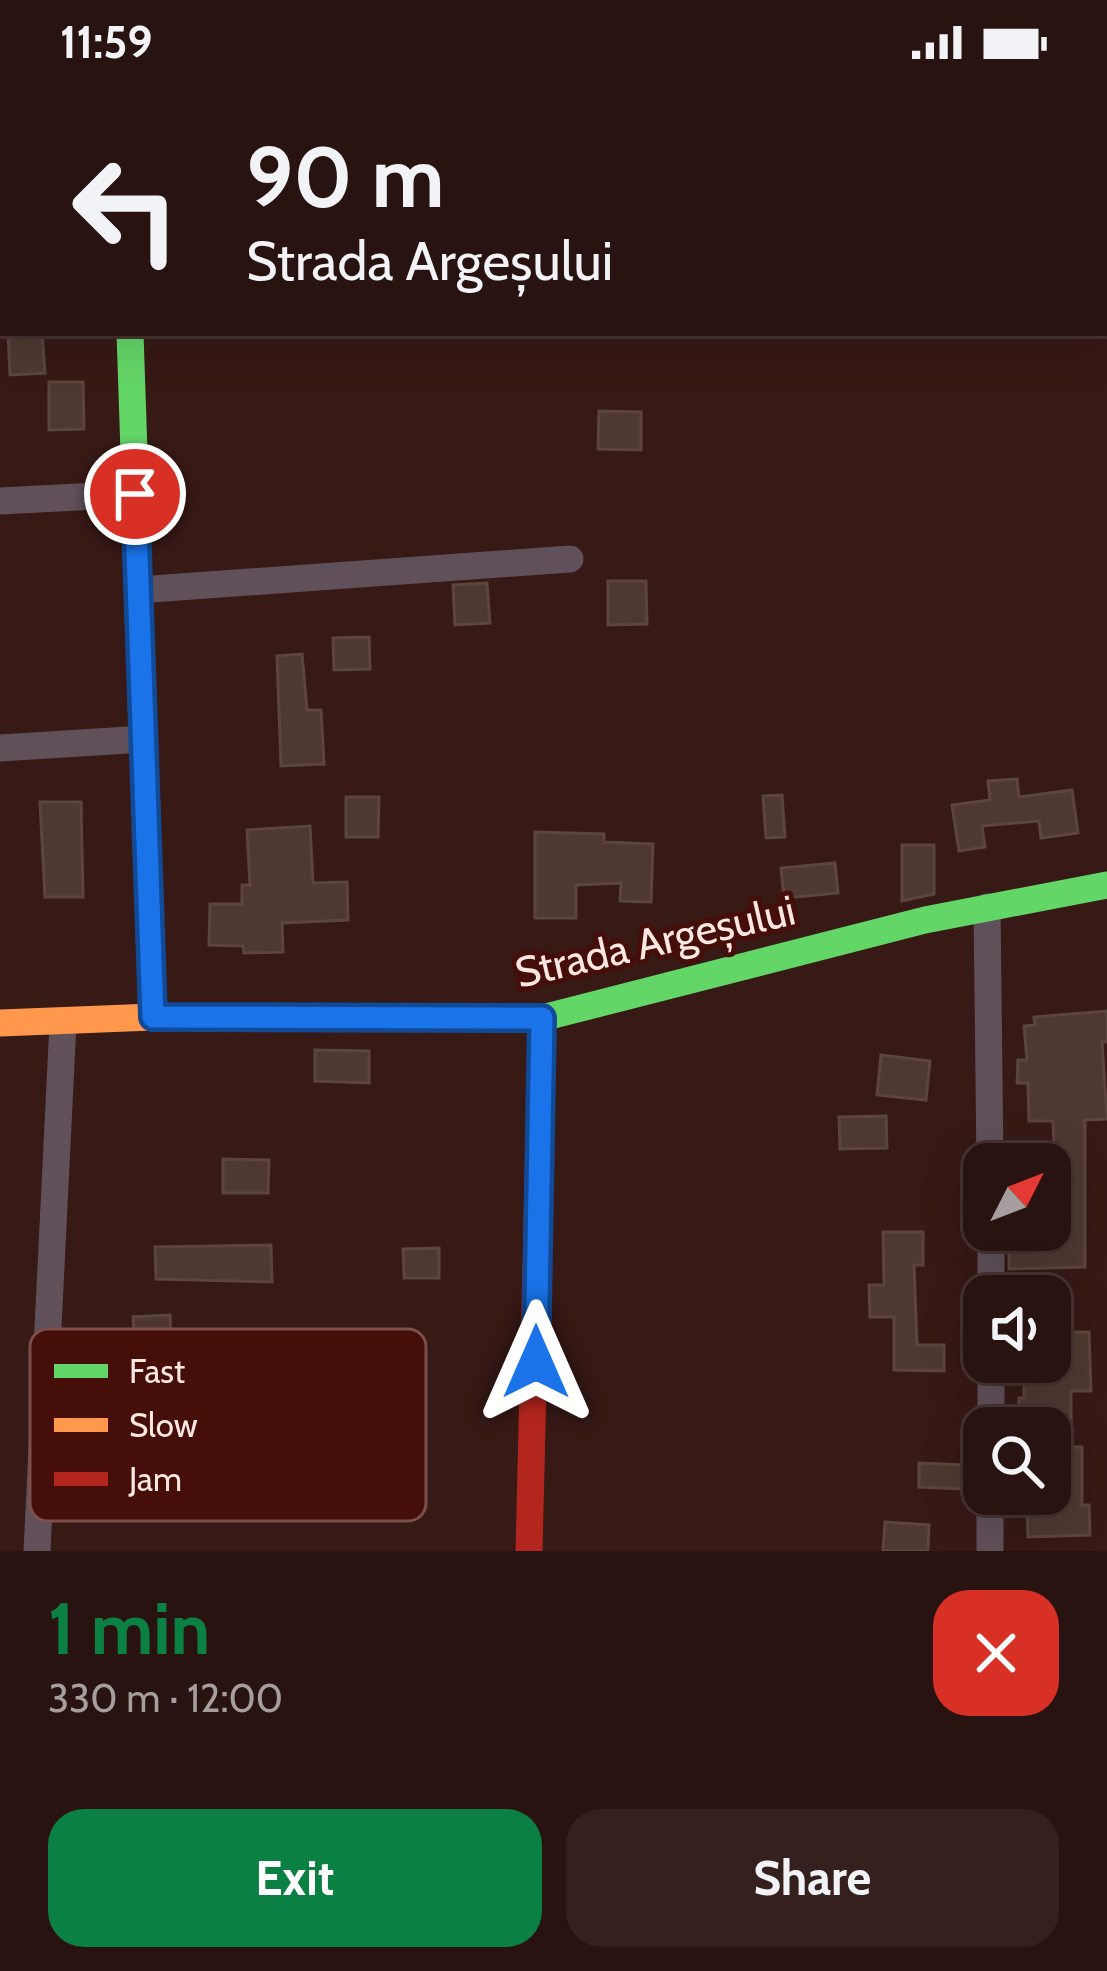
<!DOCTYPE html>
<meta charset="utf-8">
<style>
body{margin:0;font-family:Cabin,sans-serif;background:#35201e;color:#f1f3f6;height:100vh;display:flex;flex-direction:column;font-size:45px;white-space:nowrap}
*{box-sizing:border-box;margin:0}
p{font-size:39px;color:#a59e9f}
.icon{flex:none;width:66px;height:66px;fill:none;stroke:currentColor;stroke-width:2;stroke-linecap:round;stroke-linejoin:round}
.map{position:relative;height:1467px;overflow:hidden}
.drawer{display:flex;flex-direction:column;background:#291310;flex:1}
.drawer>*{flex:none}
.top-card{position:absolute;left:0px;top:0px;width:1107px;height:252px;box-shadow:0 12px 48px #0002,0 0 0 3px #453230;background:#291310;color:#f1f3f6;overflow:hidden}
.needle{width:78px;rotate:48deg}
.buttons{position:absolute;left:963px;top:1059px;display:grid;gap:24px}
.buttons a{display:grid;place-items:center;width:108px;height:108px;border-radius:24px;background:#291310;box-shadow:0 12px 48px #0002,0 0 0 3px #453230;font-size:60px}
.pin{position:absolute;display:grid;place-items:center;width:102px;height:102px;color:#fff;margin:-51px;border:6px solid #fff;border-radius:50%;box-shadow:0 3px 12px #0007}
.me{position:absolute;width:132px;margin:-66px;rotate:0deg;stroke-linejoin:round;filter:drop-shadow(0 0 9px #0008)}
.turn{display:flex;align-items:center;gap:42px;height:252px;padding:0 48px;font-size:54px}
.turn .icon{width:156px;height:156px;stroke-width:2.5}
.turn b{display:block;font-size:84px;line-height:102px}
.round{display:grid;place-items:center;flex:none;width:126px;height:126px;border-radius:36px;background:#35201e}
.overview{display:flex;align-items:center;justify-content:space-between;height:204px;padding:0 48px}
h1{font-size:72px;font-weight:700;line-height:90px;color:#0b8043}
.cta{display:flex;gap:24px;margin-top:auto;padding:24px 48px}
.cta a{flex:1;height:138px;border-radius:36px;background:#0b8043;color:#fff;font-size:48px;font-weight:700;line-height:138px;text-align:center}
.cta a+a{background:#35201e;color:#f1f3f6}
.status{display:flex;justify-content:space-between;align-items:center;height:84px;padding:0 60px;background:#291310;direction:ltr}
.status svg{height:33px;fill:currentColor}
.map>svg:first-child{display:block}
</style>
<div class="status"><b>11:59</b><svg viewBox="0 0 49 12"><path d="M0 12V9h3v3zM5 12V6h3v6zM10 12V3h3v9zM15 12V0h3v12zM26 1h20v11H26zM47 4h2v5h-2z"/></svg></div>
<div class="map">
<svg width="1107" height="1467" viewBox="0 0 1107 1467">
<rect width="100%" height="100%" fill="#371916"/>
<path fill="#4e3831" stroke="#5c453e" stroke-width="3" d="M8,249H42L45,289L10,291Z
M49,298H83L84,345L49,346Z
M599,327L641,328V366L598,365Z
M608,497H646L647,540L608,541Z
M487,499L490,539L455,541L453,501Z
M369,553L370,585L334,586L333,554Z
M302,570L307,626H321L324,680L281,682L277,572Z
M1017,695L1019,713L1072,706L1078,749L1041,754L1039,737L982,742L985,763L959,767L952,721L990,716L988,697Z
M782,711L785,753L766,754L763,712Z
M346,713H379L378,753H346Z
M40,718H81L83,813H45Z
M310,742L313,799L347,798L348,836L282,839L283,868L244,869L243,862L209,861L210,820H242V801H250L247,746Z
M535,748L604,750V758L653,760L651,818L620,817L621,799L576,801V834H535Z
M902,761H934V810L902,817Z
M835,779L838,809L784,814L781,784Z
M1107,927V958H1102L1107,1035L1085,1036V1183L1009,1185V1146L1057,1145L1053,1037H1029L1028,999H1017L1018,976H1027L1024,942L1035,941L1034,933Z
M315,966L369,967V999L315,997Z
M881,971L930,977L926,1016L877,1011Z
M886,1032L887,1064L840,1065L839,1033Z
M223,1075L269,1076L268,1109H223Z
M883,1148H923V1181H914L917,1261H944V1287L894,1286V1233H870L869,1201H884Z
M271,1161L272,1198L156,1195L155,1163Z
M439,1164V1194H404L403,1165Z
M170,1231L172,1282H178L179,1304L87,1305L86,1283L136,1282L133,1233Z
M1050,1248H1089L1091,1307H1071V1363H1082V1421H1089L1090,1451L1028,1453L1027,1422L1050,1421V1343H1019V1314H1024V1278H1050Z
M919,1379L962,1381V1405L919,1403Z
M885,1438L929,1441L928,1467H883Z"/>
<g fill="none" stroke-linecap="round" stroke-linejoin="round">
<path stroke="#5f5059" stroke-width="27" d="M121,0L122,3
M0,160H3
M0,417L135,410
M138,506L570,475
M0,664L144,655
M987,823L990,1080
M991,1212V1146
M991,1344V1278
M37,1467L63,939
M990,1467V1410"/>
<path stroke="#63d668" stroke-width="27" d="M130,249L153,933
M495,934H542L925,836L1107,801"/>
<path stroke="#ff974d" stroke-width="27" d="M0,939L153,933L495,934"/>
<path stroke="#b3261e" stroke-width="27" d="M529,1467L542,934"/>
</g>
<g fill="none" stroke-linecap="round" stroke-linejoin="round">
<g stroke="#114b97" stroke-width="30">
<path id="route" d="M135,410L153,933L542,934L536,1278"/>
</g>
<use href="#route" stroke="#1a73e8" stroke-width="21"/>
</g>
<g text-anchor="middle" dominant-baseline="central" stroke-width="10" stroke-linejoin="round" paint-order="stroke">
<g font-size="42" fill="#fde7e3" stroke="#450e09">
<text transform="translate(655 857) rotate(-13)">Strada Argeșului</text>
</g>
</g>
<rect x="30" y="1245" width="396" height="192" rx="18" fill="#450e09" stroke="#7c4f4a" stroke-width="3"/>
<rect x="54" y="1280" width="54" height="14" fill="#63d668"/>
<rect x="54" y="1334" width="54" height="14" fill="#ff974d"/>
<rect x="54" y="1388" width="54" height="14" fill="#b3261e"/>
<g font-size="33" fill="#fde7e3">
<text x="129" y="1299">Fast</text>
<text x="129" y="1353">Slow</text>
<text x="129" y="1407">Jam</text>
</g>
</svg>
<div class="buttons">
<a><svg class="needle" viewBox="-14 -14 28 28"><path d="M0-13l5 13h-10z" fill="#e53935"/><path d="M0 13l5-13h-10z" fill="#a59e9f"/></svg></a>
<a><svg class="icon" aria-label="sound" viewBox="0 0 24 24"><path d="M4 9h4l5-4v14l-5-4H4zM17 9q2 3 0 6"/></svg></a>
<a><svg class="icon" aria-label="search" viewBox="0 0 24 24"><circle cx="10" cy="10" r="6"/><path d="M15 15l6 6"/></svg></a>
</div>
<div class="pin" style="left:135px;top:410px;background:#d93025"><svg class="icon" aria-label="arrive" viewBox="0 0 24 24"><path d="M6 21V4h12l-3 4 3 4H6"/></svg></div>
<svg class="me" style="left:536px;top:1278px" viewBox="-20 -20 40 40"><path d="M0-17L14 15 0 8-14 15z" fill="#1a73e8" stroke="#fff" stroke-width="4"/></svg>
<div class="top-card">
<div class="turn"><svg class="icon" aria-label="left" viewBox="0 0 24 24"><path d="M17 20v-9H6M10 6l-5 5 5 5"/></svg><div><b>90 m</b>Strada Argeșului</div></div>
</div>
</div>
<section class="drawer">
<div class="overview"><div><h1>1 min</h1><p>330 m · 12:00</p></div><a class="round" style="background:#d93025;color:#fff"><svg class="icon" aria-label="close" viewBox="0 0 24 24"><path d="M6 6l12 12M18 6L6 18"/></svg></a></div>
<div class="cta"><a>Exit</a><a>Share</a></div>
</section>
